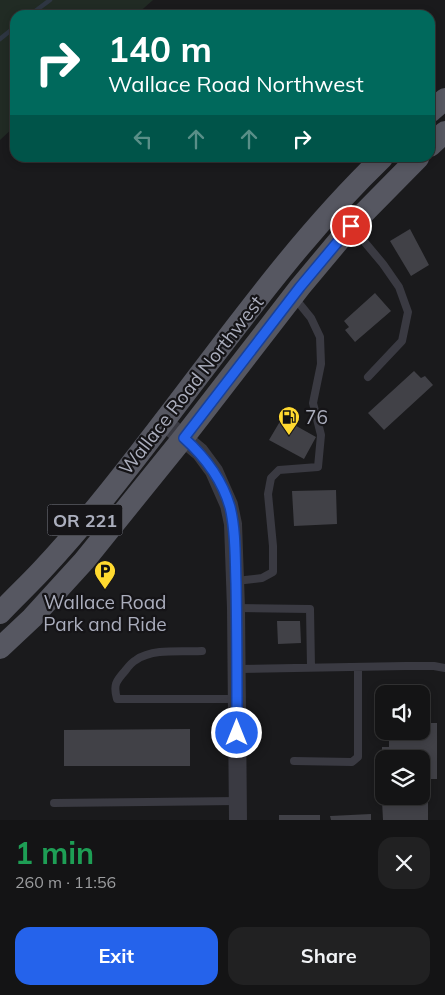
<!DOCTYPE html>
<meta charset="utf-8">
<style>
body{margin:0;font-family:Mulish,sans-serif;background:#212122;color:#f1f3f6;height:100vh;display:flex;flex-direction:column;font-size:19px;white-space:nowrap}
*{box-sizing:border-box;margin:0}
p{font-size:16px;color:#9d9ea0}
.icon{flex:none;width:28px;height:28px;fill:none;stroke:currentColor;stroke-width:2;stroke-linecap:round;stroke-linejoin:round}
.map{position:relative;height:820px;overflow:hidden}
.panel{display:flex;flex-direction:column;background:#141415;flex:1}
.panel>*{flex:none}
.guide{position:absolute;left:10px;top:10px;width:425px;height:152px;border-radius:15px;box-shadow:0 2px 8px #0003,0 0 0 1px #333334;background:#00695c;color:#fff;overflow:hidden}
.tools{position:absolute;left:375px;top:685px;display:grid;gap:10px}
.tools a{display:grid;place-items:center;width:55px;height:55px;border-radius:10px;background:#141415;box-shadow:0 2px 8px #0003,0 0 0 1px #333334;font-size:25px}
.pin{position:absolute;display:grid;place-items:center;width:42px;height:42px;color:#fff;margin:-21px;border:2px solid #fff;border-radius:50%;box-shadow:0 1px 5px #0007}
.me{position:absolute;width:55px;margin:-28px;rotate:0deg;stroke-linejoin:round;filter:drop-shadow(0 0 4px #0008)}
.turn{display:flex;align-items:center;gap:18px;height:105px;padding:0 15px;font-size:22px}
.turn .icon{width:65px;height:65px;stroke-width:2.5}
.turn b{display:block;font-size:35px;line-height:42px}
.lanes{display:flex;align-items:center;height:48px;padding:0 15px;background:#0003;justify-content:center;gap:25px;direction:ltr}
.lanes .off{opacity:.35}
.round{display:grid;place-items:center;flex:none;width:52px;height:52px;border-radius:15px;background:#212122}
.head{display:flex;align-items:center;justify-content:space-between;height:85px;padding:0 15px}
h1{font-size:30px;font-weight:700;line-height:38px;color:#1e9e55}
.button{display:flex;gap:10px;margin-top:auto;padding:10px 15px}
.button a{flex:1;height:58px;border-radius:15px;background:#2563eb;color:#fff;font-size:20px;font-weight:700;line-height:58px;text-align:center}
.button a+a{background:#212122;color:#f1f3f6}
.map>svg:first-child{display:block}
</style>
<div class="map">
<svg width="445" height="820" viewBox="0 0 445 820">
<rect width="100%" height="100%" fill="#1a1a1c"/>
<path fill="#212b24" d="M0,0H153L136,15H15V126L0,140Z"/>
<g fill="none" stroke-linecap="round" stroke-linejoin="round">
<path stroke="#2e3642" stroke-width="4.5" d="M30,15L50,0
M0,39L15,27"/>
</g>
<path fill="#414147" d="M410,229L429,265L411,276L390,241Z
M375,293L391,311L355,342L345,330L349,327L344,321Z
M414,371L421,378L425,376L433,385L384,430L368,413Z
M282,418L316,437L304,459L269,440Z
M336,490L337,524L294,526L292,491Z
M277,621H300L301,643L278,644Z
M421,723H437V779H421V759H384V780H382V747H389V731H421Z
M190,729V766H64V730Z
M428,800V820H383L382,801Z
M371,814V820H331L330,816Z
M279,815H320V820H279Z"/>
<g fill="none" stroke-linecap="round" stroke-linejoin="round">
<path stroke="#3a3a42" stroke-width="8" d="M352,227L383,264L399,287L408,312L402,341L368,377
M236,581L262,578L273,572V546L268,494L271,478L279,470L318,467L321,435L313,403L321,364L320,337L311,318L294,297
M236,608L310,609L311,667
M202,651C182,652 153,648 136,660C132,662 128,667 125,671C116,681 113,685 117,699H237
M237,669L405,666H434L445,668
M294,761L352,762L358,757V667
M54,803L238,801"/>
<path stroke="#3a3a42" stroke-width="18" d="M164,422L200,452L214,471L229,505L233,524L236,608L238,820"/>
<path stroke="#565761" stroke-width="22" d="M430,112L445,99
M430,146L445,132
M0,613C14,598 29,584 42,570C86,523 126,471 165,420C234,330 300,237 382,158
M0,648L32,618L84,561L184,437L300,287L351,226L418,158"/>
</g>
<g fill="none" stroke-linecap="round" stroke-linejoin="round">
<g stroke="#184099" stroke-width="12">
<path id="route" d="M237,733C237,683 237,633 236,583C235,558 236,531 230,507C222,479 205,457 184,438L300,287L351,226"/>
</g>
<use href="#route" stroke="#2563eb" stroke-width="9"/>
</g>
<defs>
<g id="fuel-pin" transform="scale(1.125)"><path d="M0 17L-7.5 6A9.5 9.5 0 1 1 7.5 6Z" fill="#ffd92f" stroke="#151417"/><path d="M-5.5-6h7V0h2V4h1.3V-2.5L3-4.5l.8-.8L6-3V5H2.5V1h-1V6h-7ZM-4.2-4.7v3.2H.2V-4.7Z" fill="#111"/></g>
<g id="parking-pin" transform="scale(1.125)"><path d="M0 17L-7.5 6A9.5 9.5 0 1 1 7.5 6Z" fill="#ffd92f" stroke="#151417"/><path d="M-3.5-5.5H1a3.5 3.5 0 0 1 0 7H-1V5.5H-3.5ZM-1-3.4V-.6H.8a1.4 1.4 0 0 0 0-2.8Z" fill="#111"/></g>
</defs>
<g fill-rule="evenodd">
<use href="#fuel-pin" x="289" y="417"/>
<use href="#parking-pin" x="105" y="571"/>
</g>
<g text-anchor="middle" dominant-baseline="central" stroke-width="4.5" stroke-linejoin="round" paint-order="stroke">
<rect fill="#151417" stroke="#7e808b" stroke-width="1" x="47.5" y="504.5" width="75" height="31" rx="4"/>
<g font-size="18" font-weight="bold" fill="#abaebd">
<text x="85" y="520">OR 221</text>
</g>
<g font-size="19" fill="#abaebd" stroke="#151417">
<text transform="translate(191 385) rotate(-52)">Wallace Road Northwest</text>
</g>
<g font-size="19" fill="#abaebd" stroke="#151417" text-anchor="start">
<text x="305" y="417">76</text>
<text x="105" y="602" text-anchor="middle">Wallace Road<tspan x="105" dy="22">Park and Ride</tspan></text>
</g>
</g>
</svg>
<div class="tools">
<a><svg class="icon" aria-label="sound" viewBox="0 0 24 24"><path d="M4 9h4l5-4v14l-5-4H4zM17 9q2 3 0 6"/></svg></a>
<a><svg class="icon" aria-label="layers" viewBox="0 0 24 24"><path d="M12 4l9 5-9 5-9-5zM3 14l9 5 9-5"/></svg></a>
</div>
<div class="pin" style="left:351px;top:226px;background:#d93025"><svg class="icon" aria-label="arrive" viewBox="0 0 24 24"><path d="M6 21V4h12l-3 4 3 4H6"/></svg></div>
<svg class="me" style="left:237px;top:733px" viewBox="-20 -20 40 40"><circle r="17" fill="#2563eb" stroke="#fff" stroke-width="3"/><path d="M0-11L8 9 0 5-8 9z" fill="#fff"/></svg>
<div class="guide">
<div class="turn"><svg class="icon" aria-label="right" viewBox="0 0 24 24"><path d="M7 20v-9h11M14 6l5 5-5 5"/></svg><div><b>140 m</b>Wallace Road Northwest</div></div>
<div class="lanes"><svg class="icon off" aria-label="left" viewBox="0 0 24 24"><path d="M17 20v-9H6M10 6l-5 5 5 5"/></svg><svg class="icon off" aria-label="ahead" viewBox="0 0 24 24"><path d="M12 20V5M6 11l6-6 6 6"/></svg><svg class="icon off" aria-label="ahead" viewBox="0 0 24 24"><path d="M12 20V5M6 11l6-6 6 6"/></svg><svg class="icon" aria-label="right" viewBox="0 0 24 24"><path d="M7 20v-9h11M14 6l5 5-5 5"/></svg></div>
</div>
</div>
<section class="panel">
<div class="head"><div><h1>1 min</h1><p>260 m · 11:56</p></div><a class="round"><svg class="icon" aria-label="close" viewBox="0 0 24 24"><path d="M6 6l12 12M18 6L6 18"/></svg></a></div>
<div class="button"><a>Exit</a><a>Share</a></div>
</section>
